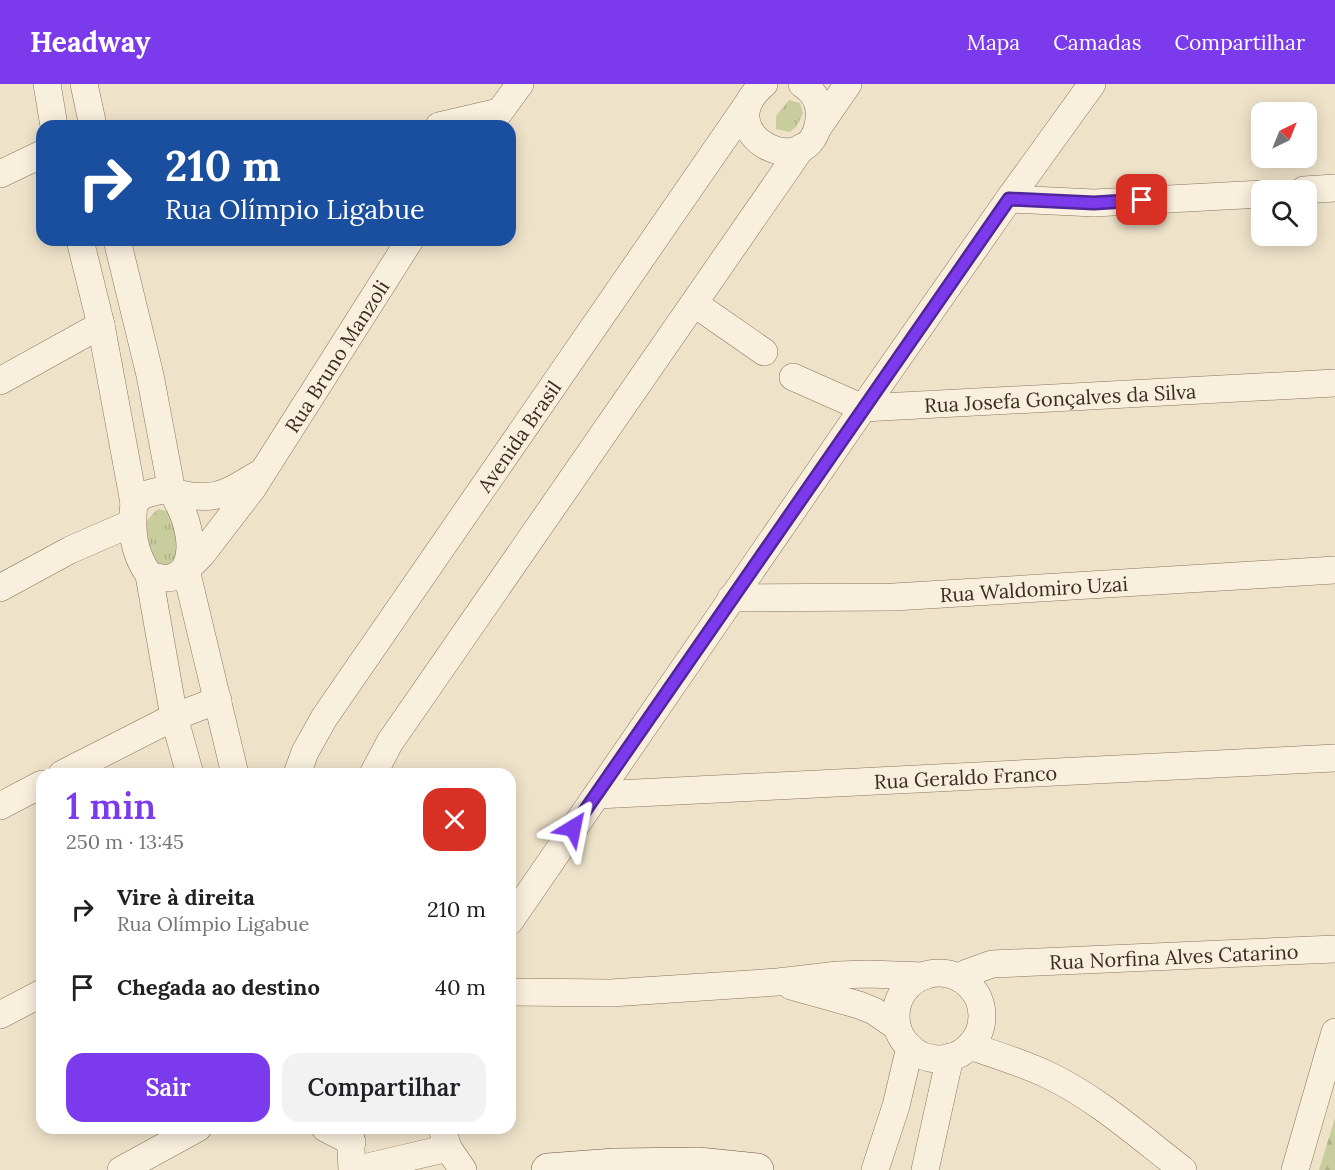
<!DOCTYPE html>
<html lang="pt">
<meta charset="utf-8">
<style>
body{margin:0;font-family:Lora,serif;background:#f2f2f2;color:#202124;height:100vh;display:flex;flex-direction:column;font-size:22px;white-space:nowrap}
*{box-sizing:border-box;margin:0}
p{font-size:20px;color:#757577}
.icon{flex:none;width:33px;height:33px;fill:none;stroke:currentColor;stroke-width:2;stroke-linecap:round;stroke-linejoin:round}
.map{position:relative;flex:1;overflow:hidden}
.drawer{position:absolute;left:36px;top:684px;width:480px;height:366px;display:flex;flex-direction:column;background:#fff;border-radius:18px;box-shadow:0 3px 15px #0003}
.drawer>*{flex:none}
.hud{position:absolute;left:36px;top:36px;width:480px;height:126px;border-radius:18px;box-shadow:0 3px 15px #0003;background:#1a4fa0;color:#fff;overflow:hidden}
.needle{width:39px;rotate:43deg}
.controls{position:absolute;left:1251px;top:18px;display:grid;gap:12px}
.controls a{display:grid;place-items:center;width:66px;height:66px;border-radius:12px;background:#fff;box-shadow:0 3px 15px #0003;font-size:30px}
.pin{position:absolute;display:grid;place-items:center;width:51px;height:51px;color:#fff;margin:-26px;border-radius:12px;box-shadow:0 3px 9px #0006}
.me{position:absolute;width:66px;margin:-33px;rotate:35deg;stroke-linejoin:round;filter:drop-shadow(0 0 4px #0008)}
.turn{display:flex;align-items:center;gap:21px;height:126px;padding:0 30px;font-size:27px}
.turn .icon{width:78px;height:78px;stroke-width:2.5}
.turn b{display:block;font-size:42px;line-height:51px}
.round{display:grid;place-items:center;flex:none;width:63px;height:63px;border-radius:18px;background:#f2f2f2}
.overview{display:flex;align-items:center;justify-content:space-between;height:102px;padding:0 30px}
h1{font-size:36px;font-weight:600;line-height:45px;color:#7c3aed}
.button{display:flex;gap:12px;margin-top:auto;padding:12px 30px}
.button a{flex:1;height:69px;border-radius:18px;background:#7c3aed;color:#fff;font-size:24px;font-weight:600;line-height:69px;text-align:center}
.button a+a{background:#f2f2f2;color:#202124}
ul{padding:0;list-style:none}
li{display:flex;align-items:center;gap:18px;height:78px;padding:0 30px}
li div{flex:1}
li b{display:block;font-size:22px}
li em{font-style:normal}
header{display:flex;align-items:center;gap:36px;box-sizing:border-box;height:84px;padding:0 30px;background:#7c3aed;color:#fff}
header strong{font-size:28px}
nav{display:flex;gap:33px;margin-inline-start:auto;font-size:21px}
.map>svg:first-child{display:block}
</style>
<header>
<strong>Headway</strong>
<nav><a>Mapa</a><a>Camadas</a><a>Compartilhar</a></nav>
</header>
<div class="map">
<svg width="1335" height="1086" viewBox="0 0 1335 1086">
<defs>
<pattern id="grass-tufts" width="24" height="20" patternUnits="userSpaceOnUse" patternTransform="scale(1.5)"><rect width="24" height="20" fill="#c9cd9d"/><path d="M3 7l-1-3M5 7V3M7 7l1-3M15 17l-1-3M17 17v-4M19 17l1-3" fill="none" stroke="#aeb087"/></pattern>
<pattern id="forest-firs" width="22" height="20" patternUnits="userSpaceOnUse" patternTransform="scale(1.5)"><rect width="22" height="20" fill="#c9cd9d"/><path d="M5 1l3.5 6h-7zM16 11l3.5 6h-7z" fill="#aeb087"/></pattern>
</defs>
<rect width="100%" height="100%" fill="#eee2c9"/>
<path fill="url(#grass-tufts)" d="M789,16L800,19L803,29L797,42L790,48L776,45V32Z
M159,425L170,428L175,432L180,473L176,484L154,479C146,456 136,441 159,425Z"/>
<path fill="url(#forest-firs)" d="M1335,1034V1086H1319Z"/>
<g fill="none" stroke-linecap="round" stroke-linejoin="round">
<g stroke="#8b745e" stroke-width="28">
<g id="street">
<path d="M47,0L54,42"/>
<path d="M84,0L93,42"/>
<path d="M764,0C704,50 812,104 819,35C821,20 815,8 802,0"/>
<path d="M490,41L520,0"/>
<path d="M439,42L499,28"/>
<path d="M819,42L848,0"/>
<path d="M0,90L42,70"/>
<path d="M1304,106L1335,104"/>
<path d="M1009,115L1094,119L1262,110"/>
<path d="M80,156L101,241L134,419"/>
<path d="M117,156L150,291L172,408C213,418 222,412 257,391"/>
<path d="M695,220L764,268"/>
<path id="s1" d="M793,293L863,324L1335,299"/>
<path d="M0,297L101,241"/>
<path d="M162,406L172,408C178,418 183,427 186,438C195,469 190,505 149,491C133,468 131,447 134,419L143,411Z"/>
<path d="M149,491L174,633L190,690"/>
<path d="M0,504L70,466L132,439"/>
<path id="s2" d="M731,514L894,513L1335,486"/>
<path d="M62,690L174,633L218,616"/>
<path id="s3" d="M235,690L186,486L202,470L252,405L410,156"/>
<path id="s4" d="M297,690L305,668L324,634L749,18"/>
<path d="M373,690L390,658L802,63"/>
<path id="s5" d="M597,711L1335,674"/>
<path d="M0,722L42,700"/>
<path d="M510,837L863,324L1009,115L1092,0"/>
<circle cx="939" cy="932" r="43"/>
<path id="s6" d="M959,894L967,889L992,880L1335,865"/>
<path d="M791,902L859,921L874,927L897,943"/>
<path d="M510,908L611,909L778,898L838,891L868,890L924,892"/>
<path d="M0,931L42,909"/>
<path d="M970,962C996,971 1023,979 1048,991C1097,1014 1140,1053 1183,1086"/>
<path d="M325,1044L352,1058"/>
<path d="M350,1044L352,1086"/>
<path d="M442,1044L448,1064L463,1086"/>
<path d="M121,1086L198,1044"/>
<path d="M355,1086L448,1064"/>
<path d="M875,1086L896,1022L910,963"/>
<path d="M925,1086L950,973"/>
<path d="M1295,1086L1335,948"/>
</g>
</g>
<g stroke="#6d5541" stroke-width="34">
<path id="secondary" d="M548,1086L615,1081L698,1080L757,1086"/>
</g>
<use href="#street" stroke="#f9efdd" stroke-width="27"/>
<use href="#secondary" stroke="#f9efdd" stroke-width="33"/>
</g>
<g fill="none" stroke-linecap="round" stroke-linejoin="round">
<g stroke="#51269a" stroke-width="15">
<path id="route" d="M573,744L1009,115L1094,119L1142,116"/>
</g>
<use href="#route" stroke="#7c3aed" stroke-width="10"/>
</g>
<g text-anchor="middle" dominant-baseline="central" stroke-width="4.5" stroke-linejoin="round" paint-order="stroke">
<g font-size="20" fill="#3c2d21" stroke="#f6ecd9">
<text stroke="none"><textPath href="#s3" startOffset="472">Rua Bruno Manzoli</textPath></text>
<text stroke="none"><textPath href="#s1" startOffset="274">Rua Josefa Gonçalves da Silva</textPath></text>
<text stroke="none"><textPath href="#s4" startOffset="405">Avenida Brasil</textPath></text>
<text stroke="none"><textPath href="#s2" startOffset="303">Rua Waldomiro Uzai</textPath></text>
<text stroke="none"><textPath href="#s5" startOffset="369">Rua Geraldo Franco</textPath></text>
<text stroke="none"><textPath href="#s6" startOffset="218">Rua Norfina Alves Catarino</textPath></text>
</g>
</g>
</svg>
<div class="controls">
<a><svg class="needle" viewBox="-14 -14 28 28"><path d="M0-13l5 13h-10z" fill="#e53935"/><path d="M0 13l5-13h-10z" fill="#757577"/></svg></a>
<a><svg class="icon" aria-label="search" viewBox="0 0 24 24"><circle cx="10" cy="10" r="6"/><path d="M15 15l6 6"/></svg></a>
</div>
<div class="pin" style="left:1142px;top:116px;background:#d93025"><svg class="icon" aria-label="arrive" viewBox="0 0 24 24"><path d="M6 21V4h12l-3 4 3 4H6"/></svg></div>
<svg class="me" style="left:573px;top:744px" viewBox="-20 -20 40 40"><path d="M0-17L14 15 0 8-14 15z" fill="#7c3aed" stroke="#fff" stroke-width="4"/></svg>
<div class="hud">
<div class="turn"><svg class="icon" aria-label="right" viewBox="0 0 24 24"><path d="M7 20v-9h11M14 6l5 5-5 5"/></svg><div><b>210 m</b>Rua Olímpio Ligabue</div></div>
</div>
<section class="drawer">
<div class="overview"><div><h1>1 min</h1><p>250 m · 13:45</p></div><a class="round" style="background:#d93025;color:#fff"><svg class="icon" aria-label="close" viewBox="0 0 24 24"><path d="M6 6l12 12M18 6L6 18"/></svg></a></div>
<ul>
<li><svg class="icon" aria-label="right" viewBox="0 0 24 24"><path d="M7 20v-9h11M14 6l5 5-5 5"/></svg><div><b>Vire à direita</b><p>Rua Olímpio Ligabue</p></div><em>210 m</em></li>
<li><svg class="icon" aria-label="arrive" viewBox="0 0 24 24"><path d="M6 21V4h12l-3 4 3 4H6"/></svg><div><b>Chegada ao destino</b></div><em>40 m</em></li>
</ul>
<div class="button"><a>Sair</a><a>Compartilhar</a></div>
</section>
</div>
